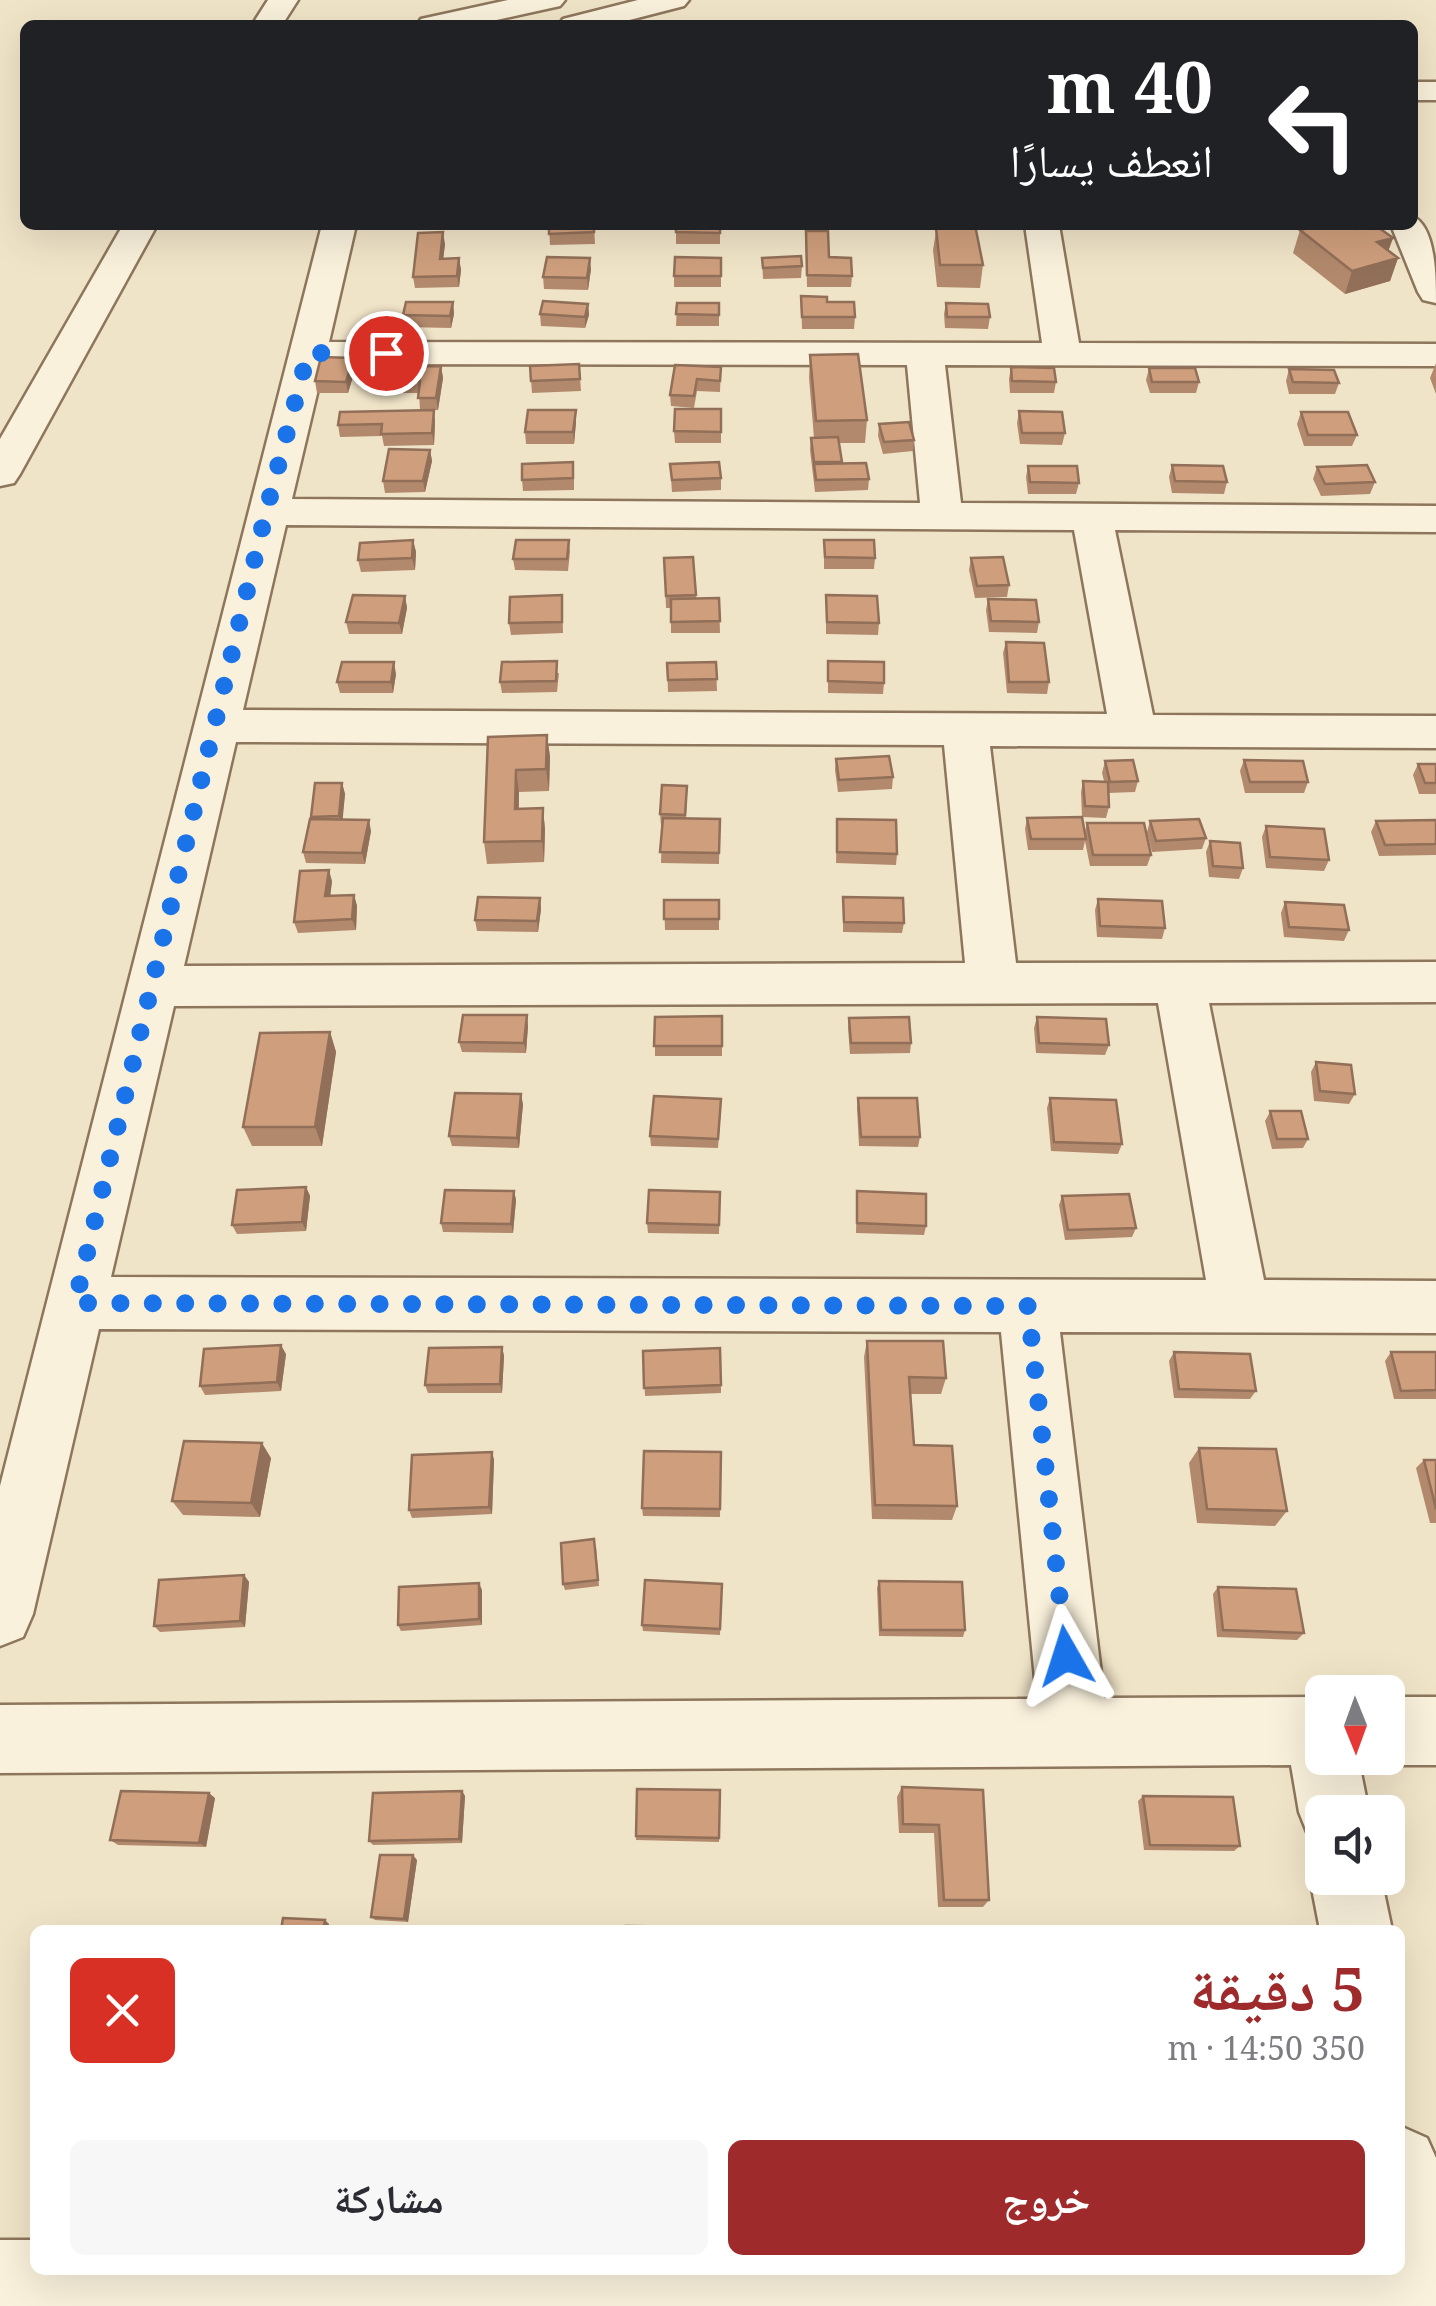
<!DOCTYPE html>
<html lang="ar">
<meta charset="utf-8">
<style>
body{margin:0;font-family:"Noto Serif","Noto Naskh Arabic",serif;background:#f7f7f7;color:#2b2b33;direction:rtl;height:100vh;display:flex;flex-direction:column;font-size:38px;white-space:nowrap}
*{box-sizing:border-box;margin:0}
p{font-size:32px;color:#7c7c81}
.icon{flex:none;width:55px;height:55px;fill:none;stroke:currentColor;stroke-width:2;stroke-linecap:round;stroke-linejoin:round}
.map{position:relative;flex:1;overflow:hidden;direction:ltr}
.panel{position:absolute;left:30px;top:1925px;width:1375px;height:350px;display:flex;flex-direction:column;background:#fff;border-radius:15px;box-shadow:0 10px 40px #0002;direction:rtl}
.panel>*{flex:none}
.banner{position:absolute;left:20px;top:20px;width:1398px;height:210px;border-radius:15px;box-shadow:0 10px 40px #0002;direction:rtl;background:#202124;color:#fff;overflow:hidden}
.needle{width:65px;rotate:179deg}
.tools{position:absolute;left:1305px;top:1675px;display:grid;gap:20px}
.tools a{display:grid;place-items:center;width:100px;height:100px;border-radius:15px;background:#fff;box-shadow:0 10px 40px #0002;font-size:50px}
.pin{position:absolute;display:grid;place-items:center;width:85px;height:85px;color:#fff;margin:-42px;border:5px solid #fff;border-radius:50%;box-shadow:0 2px 10px #0007}
.me{position:absolute;width:110px;margin:-55px;rotate:354deg;stroke-linejoin:round;filter:drop-shadow(0 0 8px #0008)}
.turn{display:flex;align-items:center;gap:35px;height:210px;padding:0 40px;font-size:45px}
.turn .icon{width:130px;height:130px;stroke-width:2.5}
.turn b{display:block;font-size:70px;line-height:85px}
.round{display:grid;place-items:center;flex:none;width:105px;height:105px;border-radius:15px;background:#f7f7f7}
.head{display:flex;align-items:center;justify-content:space-between;height:170px;padding:0 40px}
h1{font-size:60px;font-weight:700;line-height:75px;color:#9e2a2b}
.primary-button{display:flex;gap:20px;margin-top:auto;padding:20px 40px}
.primary-button a{flex:1;height:115px;border-radius:15px;background:#9e2a2b;color:#fff;font-size:40px;font-weight:700;line-height:115px;text-align:center}
.primary-button a+a{background:#f7f7f7;color:#2b2b33}
.map>svg:first-child{display:block}
</style>
<div class="map">
<svg width="1436" height="2306" viewBox="0 0 1436 2306">
<rect width="100%" height="100%" fill="#f0e4c8"/>
<g fill="none" stroke-linecap="round" stroke-linejoin="round">
<g stroke="#8d765c" stroke-width="5">
<path id="minor" d="M268,0H298L282,25H252Z
M508,0H565L560,6L474,25H417L421,19Z
M638,0H689L684,6L610,25H559L563,19Z
M1412,82H1436V100H1412Z
M1412,216C1436,226 1436,277 1436,303L1423,300L1418,292L1391,225H1412Z
M123,225H157L20,474L14,483L0,486V439Z
M322,225H356L329,342L1042,343L1025,225H1059L1079,343L1436,344V366L945,365L961,503L1436,506V532L1115,530L1153,715L1436,716V748L990,746L1016,963L1436,962V1002L1209,1003L1264,1280L1436,1281V1333L1060,1332L1104,1698L1322,1697V1758H1358L1369,1812H1322V1842L1309,1837L1299,1812L1291,1765L0,1773V1705L1037,1699L1001,1332L99,1329L33,1614L23,1637L0,1646V1486ZM324,364L907,365L920,503L292,499ZM286,525L1074,530L1107,714L243,710ZM236,742L944,745L965,963L184,966ZM1158,1003L1206,1280L111,1277L174,1006Z
M1388,1697H1436V1765H1388L1370,1758H1388Z
M1322,1852V1878H1381L1392,1930H1320L1310,1878Z
M1400,2126L1427,2138L1436,2158V2306H0V2240H35V2270H1400Z"/>
</g>
<use href="#minor" fill="#faf1dc" fill-rule="evenodd"/>
</g>
<path fill="#b2896c" d="M549,225H594L595,244L550,245Z
M676,225H720V244H676Z
M937,225H975L983,265L980,288L937,287L933,250Z
M1356,229L1393,238L1388,251L1398,258L1390,281L1345,294L1293,253L1300,230Z
M806,231L829,257L852,276L851,287H807Z
M445,244L443,259L459,258L461,270L459,287L415,288L413,277Z
M721,258V287H674V276Z
M762,258L802,266L801,278L763,279Z
M591,269L588,290L544,289L543,277Z
M801,296L827,302L855,317L854,329H802Z
M453,302L454,314L451,328L405,327L403,315Z
M677,303H719V326H676Z
M946,303L990,317L988,329L945,328L944,314Z
M588,304L589,315L585,328L541,326L540,314Z
M810,355L867,420L865,443H839L842,464L869,479L868,490L815,492L810,450L811,438H814L809,378Z
M1436,363V394L1430,378Z
M579,364L581,391L532,393L530,366Z
M675,365L721,367L720,392L697,391L694,408L671,406L670,395Z
M441,366L443,378L438,410H420L419,393H397L395,382Z
M1011,367L1056,382L1054,393H1010L1009,379Z
M1149,368L1199,382L1196,393H1150L1146,380Z
M1289,369L1339,383L1335,394H1289L1286,381Z
M355,370L348,393H317L315,381Z
M721,409V443H675L674,431Z
M576,410V422L574,444H526L525,432Z
M1019,411L1065,433L1062,445L1020,444L1017,423Z
M1301,412L1357,435L1352,446H1304L1297,424Z
M435,421L434,445L384,446L382,436L340,437L338,425Z
M879,424L914,440L913,451L883,454L878,436Z
M430,450L432,461L425,492L385,493L383,481Z
M670,464L721,478V490L672,492Z
M1172,465L1227,482L1224,494L1172,493L1169,477Z
M1028,466L1079,483L1076,494H1028L1026,477Z
M1317,467L1375,482L1370,494L1321,496L1313,479Z
M574,474V490L523,491L522,480Z
M413,540L416,552L415,570L361,572L358,560Z
M569,540L570,552L568,571L515,570L513,559Z
M824,540L875,558L874,569H824Z
M693,557L696,598H719L720,633H671V608H666L664,558Z
M971,558L1009,585L1007,597L975,598L969,570Z
M562,595L563,633L511,635L509,623Z
M826,595L879,623L878,635L826,634Z
M405,596L407,608L402,634H349L346,622Z
M988,599L1039,622L1037,633L989,632L986,610Z
M1006,642L1049,682L1047,694L1007,693L1003,653Z
M828,661L884,683L883,694L828,693Z
M716,662L717,691L668,692L667,663Z
M559,673L557,692L502,693L500,682Z
M396,674L393,693H340L337,682Z
M547,735L550,757L549,791L519,792V809L543,808L545,830L544,862L487,864L484,842L488,737Z
M836,759L893,777L892,789L838,792L835,770Z
M1244,760L1308,782L1304,793H1245L1240,771Z
M1105,761L1138,781L1135,792L1108,793L1109,807L1106,818L1082,817L1081,792L1083,781H1104L1102,773Z
M1418,764H1436V794H1419L1413,775Z
M342,783L345,794L342,819L371,831L365,864L306,863L303,852L311,817Z
M687,798L686,819H720L719,864L661,863L662,826L661,825L660,814Z
M1027,818L1085,832L1087,823L1151,855L1147,866H1090L1085,841L1083,850H1028L1025,829Z
M837,819L897,854L896,865L836,863Z
M1436,820V855L1379,856L1371,832L1376,821Z
M1150,821L1206,838L1202,849L1152,852L1147,832Z
M1266,826L1329,860L1324,871L1266,868L1262,837Z
M1210,841L1243,868L1239,879L1209,877L1206,852Z
M332,881L330,896L354,895L357,906L356,930L298,933L294,922Z
M843,897L904,923L902,933L843,932Z
M540,898L541,909L538,932L477,931L475,920Z
M1098,899L1165,928L1162,939L1097,937L1095,910Z
M664,900H719V930H665Z
M1285,902L1349,930L1344,941L1284,937L1281,913Z
M722,1016V1056H655V1017Z
M1037,1017L1109,1045L1105,1055L1036,1053L1034,1028Z
M849,1018L911,1043L910,1053L850,1054L848,1028Z
M528,1026L526,1053L462,1052L459,1042Z
M330,1032L336,1052L322,1146H252L243,1127Z
M1316,1062L1355,1094L1349,1104L1314,1101L1311,1072Z
M858,1098L920,1137L918,1147L859,1146L857,1108Z
M1050,1098L1122,1144L1118,1154L1051,1151L1047,1108Z
M523,1104L519,1148L452,1146L449,1136Z
M721,1109L718,1148L651,1146L650,1136Z
M1270,1112L1308,1139L1303,1148L1272,1149L1265,1121Z
M306,1187L310,1196L306,1231L237,1234L232,1225Z
M514,1191L516,1200L513,1233L443,1232L441,1223Z
M857,1191L926,1226L924,1235L856,1233Z
M720,1192L719,1234L648,1233L647,1223Z
M1062,1196L1136,1228L1132,1237L1065,1240L1059,1205Z
M867,1341L946,1378L941,1394H910L914,1445L957,1506L952,1520L872,1519L864,1357Z
M502,1347L504,1356L502,1393H428L425,1385Z
M643,1351L721,1385V1393L645,1396Z
M1174,1352L1256,1391L1250,1399L1174,1398L1169,1361Z
M1391,1352H1436V1399H1394L1385,1361Z
M286,1354L281,1391L205,1395L200,1386Z
M1199,1448L1287,1511L1275,1526L1197,1523L1189,1463Z
M492,1452L494,1460L492,1514L412,1518L409,1510Z
M721,1452L720,1517L643,1516L642,1508Z
M271,1458L260,1517L183,1515L172,1501Z
M1424,1460H1436V1523H1430L1416,1468Z
M596,1546L599,1586L565,1590L563,1584Z
M244,1575L249,1582L245,1627L160,1632L154,1626Z
M879,1581L965,1630L963,1637L879,1636L877,1588Z
M722,1584L720,1635L643,1631L642,1625Z
M1218,1587L1304,1633L1297,1640L1217,1637L1213,1594Z
M482,1590V1625L401,1631L398,1625Z
M902,1787L983,1790L989,1900L983,1907H938L934,1833H899L897,1797Z
M720,1790L719,1842L636,1840V1836Z
M462,1791L465,1796L462,1843L373,1845L369,1841Z
M1143,1796L1240,1846L1234,1851L1144,1850L1138,1801Z
M215,1798L206,1847L118,1845L110,1840Z
M417,1860L408,1922L375,1920L371,1917Z"/>
<path fill="#916f58" d="M443,232L445,244L442,270L440,259Z
M1393,238L1385,260L1377,242Z
M459,258L461,270L459,287L457,276Z
M590,258L591,269L588,290L587,278Z
M1398,258L1390,281L1345,294L1352,271Z
M453,302L454,314L451,328L450,316Z
M588,304L589,315L585,328V317Z
M353,358L355,370L348,393L346,382Z
M441,366L443,378L438,410L436,398Z
M434,410L435,421L434,445L432,433Z
M576,410V422L574,444L573,432Z
M430,450L432,461L425,492L423,481Z
M413,540L416,552L415,570L412,558Z
M405,596L407,608L402,634L399,623Z
M394,662L396,674L393,693L391,682Z
M547,735L550,757L549,791L546,769Z
M516,770L519,792L518,831L515,809Z
M342,783L345,794L342,827L339,816Z
M543,808L545,830L544,862L542,841Z
M369,820L371,831L365,864L362,853Z
M329,870L332,881L329,907L325,896Z
M354,895L357,906L356,930L352,919Z
M540,898L541,909L538,932L537,921Z
M527,1015L528,1026L526,1053L524,1043Z
M330,1032L336,1052L322,1146L315,1127Z
M521,1094L523,1104L519,1148L517,1138Z
M306,1187L310,1196L306,1231L302,1222Z
M514,1191L516,1200L513,1233L511,1224Z
M281,1345L286,1354L281,1391L277,1382Z
M502,1347L504,1356L502,1393L500,1384Z
M262,1443L271,1458L260,1517L251,1503Z
M492,1452L494,1460L492,1514L489,1507Z
M244,1575L249,1582L245,1627L240,1621Z
M479,1583L482,1590V1625L479,1619Z
M462,1791L465,1796L462,1843L459,1839Z
M209,1793L215,1798L206,1847L199,1843Z
M413,1855L417,1860L408,1922L404,1919Z
M325,1920L329,1924L328,1930H323Z"/>
<path fill="#cf9f7d" stroke="#916f58" stroke-width="2.5" d="M549,225H594V232L549,234Z
M676,225H720V233L676,232Z
M940,225H975L983,265H940L936,228H940Z
M1319,225H1350L1356,229L1375,225L1393,238L1377,242L1398,258L1352,271L1300,230Z
M806,231H828L829,257L851,258L852,276L807,275Z
M443,232L440,259L459,258L457,276L413,277L418,233Z
M801,256L802,266L763,268L762,258Z
M547,257L590,258L587,278L543,277Z
M675,257L721,258V276H674Z
M801,296L827,297V302H854L855,317H802Z
M543,301L588,304L585,317L540,314Z
M406,302H453L450,316L403,315Z
M677,303H719V315L676,314Z
M946,303L988,304L990,317H947Z
M858,354L867,420L816,421L810,355Z
M321,357L353,358L346,382L315,381Z
M579,364L580,379L531,381L530,366Z
M675,365L721,367L720,381L697,379L694,396L670,395Z
M441,366L436,398H418L420,381L395,382L398,367Z
M1011,367L1054,368L1056,382L1012,381Z
M1149,368H1195L1199,382H1152Z
M1289,369L1334,370L1339,383L1293,382Z
M675,409H721V432L674,431Z
M434,410L432,433L381,434L382,424L338,425L340,412Z
M528,410H576L573,432H525Z
M1019,411L1062,412L1065,433H1022Z
M1301,412H1348L1357,435H1308Z
M909,422L914,440L884,442L879,424Z
M838,437L842,462H814L811,438Z
M389,449L430,450L423,481H383Z
M573,462V478L522,480V464Z
M719,462L721,478L672,480L670,464Z
M866,463L869,479L816,480L814,464Z
M1172,465L1223,466L1227,482L1175,481Z
M1367,465L1375,482L1325,484L1317,467Z
M1028,466H1077L1079,483L1030,482Z
M413,540L412,558L358,560L360,543Z
M516,540H569L567,559H513Z
M824,540H874L875,558L825,557Z
M693,557L696,595L666,596L664,558Z
M1003,557L1009,585L977,586L971,558Z
M353,595L405,596L399,623L346,622Z
M562,595V622L509,623L510,597Z
M826,595L877,596L879,623L827,622Z
M719,598L720,621L671,622V599Z
M988,599L1036,600L1039,622L991,621Z
M1006,642L1044,643L1049,682H1009Z
M557,661L556,681L500,682L502,662Z
M828,661L884,662V683L828,681Z
M342,662H394L391,682H337Z
M716,662L717,679L668,680L667,663Z
M547,735L546,769L516,770L515,809L543,808L542,841L484,842L488,737Z
M889,756L893,777L839,780L836,759Z
M1133,760L1138,781L1110,782L1105,761Z
M1244,760L1303,761L1308,782H1250Z
M1418,764H1436V783H1425Z
M1083,781L1108,782L1109,807L1085,806Z
M315,783H342L339,816L311,817Z
M662,785L687,786L685,815L660,814Z
M1082,817L1086,839H1031L1027,818Z
M663,818L720,819L719,853L660,852Z
M310,819L369,820L362,853L303,852Z
M837,819L896,820L897,854L837,852Z
M1199,819L1206,838L1156,841L1150,821Z
M1436,820V844L1385,845L1376,821Z
M1087,823H1144L1151,855H1093Z
M1266,826L1324,829L1329,860L1270,857Z
M1210,841L1240,843L1243,868L1213,866Z
M329,870L325,896L354,895L352,919L294,922L300,871Z
M478,897L540,898L537,921L475,920Z
M843,897L903,898L904,923L844,922Z
M1098,899L1162,901L1165,928L1100,926Z
M664,900H719V919H664Z
M1285,902L1344,905L1349,930L1289,927Z
M463,1015H527L524,1043L459,1042Z
M722,1016V1046H654L655,1017Z
M909,1017L911,1043H851L849,1018Z
M1037,1017L1106,1019L1109,1045L1039,1043Z
M330,1032L315,1127H243L260,1033Z
M1316,1062L1351,1065L1355,1094L1320,1091Z
M455,1093L521,1094L517,1138L449,1136Z
M654,1096L721,1099L718,1139L650,1136Z
M858,1098H917L920,1137H861Z
M1050,1098L1116,1100L1122,1144L1054,1142Z
M1270,1111H1301L1308,1139H1277Z
M306,1187L302,1222L232,1225L237,1190Z
M445,1190L514,1191L511,1224L441,1223Z
M649,1190L720,1192L719,1225L647,1223Z
M857,1191L926,1194V1226L857,1223Z
M1129,1194L1136,1228L1068,1230L1062,1196Z
M867,1341H943L946,1378L909,1377L914,1445L952,1446L957,1506L875,1505Z
M281,1345L277,1382L200,1386L204,1349Z
M502,1347L500,1384L425,1385L429,1348Z
M720,1348L721,1385L644,1388L643,1351Z
M1174,1352L1250,1354L1256,1391L1179,1389Z
M1391,1352H1436V1390L1401,1391Z
M184,1441L262,1443L251,1503L172,1501Z
M1199,1448L1276,1449L1287,1511L1207,1509Z
M644,1451L721,1452L720,1509L642,1508Z
M492,1452L489,1507L409,1510L412,1455Z
M1424,1460H1436V1509Z
M594,1539L598,1580L563,1584L561,1543Z
M244,1575L240,1621L154,1626L159,1580Z
M645,1580L722,1584L720,1629L642,1625Z
M879,1581L962,1582L965,1630H881Z
M479,1583V1619L398,1625L399,1587Z
M1218,1587L1296,1589L1304,1633L1223,1630Z
M902,1787L983,1790L989,1900H944L939,1825L903,1824Z
M637,1789L720,1790L719,1838L636,1836Z
M121,1791L209,1793L199,1843L110,1840Z
M462,1791L459,1839L369,1841L373,1793Z
M1143,1796L1233,1797L1240,1846L1150,1845Z
M380,1855H413L404,1919L371,1917Z
M283,1918L325,1920L323,1930H281Z
M626,1926L720,1927V1930H626Z
M359,1927L429,1930H358Z"/>
<g fill="none" stroke-linecap="round" stroke-linejoin="round">
<path stroke="#1a73e8" stroke-width="18" stroke-dasharray="0 32.4" d="M386,353H308L266,512L75,1303L1028,1306L1066,1656"/>
</g>
</svg>
<div class="tools">
<a><svg class="needle" viewBox="-14 -14 28 28"><path d="M0-13l5 13h-10z" fill="#e53935"/><path d="M0 13l5-13h-10z" fill="#7c7c81"/></svg></a>
<a><svg class="icon" aria-label="sound" viewBox="0 0 24 24"><path d="M4 9h4l5-4v14l-5-4H4zM17 9q2 3 0 6"/></svg></a>
</div>
<div class="pin" style="left:386px;top:353px;background:#d93025"><svg class="icon" aria-label="arrive" viewBox="0 0 24 24"><path d="M6 21V4h12l-3 4 3 4H6"/></svg></div>
<svg class="me" style="left:1066px;top:1656px" viewBox="-20 -20 40 40"><path d="M0-17L14 15 0 8-14 15z" fill="#1a73e8" stroke="#fff" stroke-width="4"/></svg>
<div class="banner">
<div class="turn"><svg class="icon" aria-label="left" viewBox="0 0 24 24"><path d="M17 20v-9H6M10 6l-5 5 5 5"/></svg><div><b>40 m</b>انعطف يسارًا</div></div>
</div>
<section class="panel">
<div class="head"><div><h1>5 دقيقة</h1><p>350 m · 14:50</p></div><a class="round" style="background:#d93025;color:#fff"><svg class="icon" aria-label="close" viewBox="0 0 24 24"><path d="M6 6l12 12M18 6L6 18"/></svg></a></div>
<div class="primary-button"><a>خروج</a><a>مشاركة</a></div>
</section>
</div>
